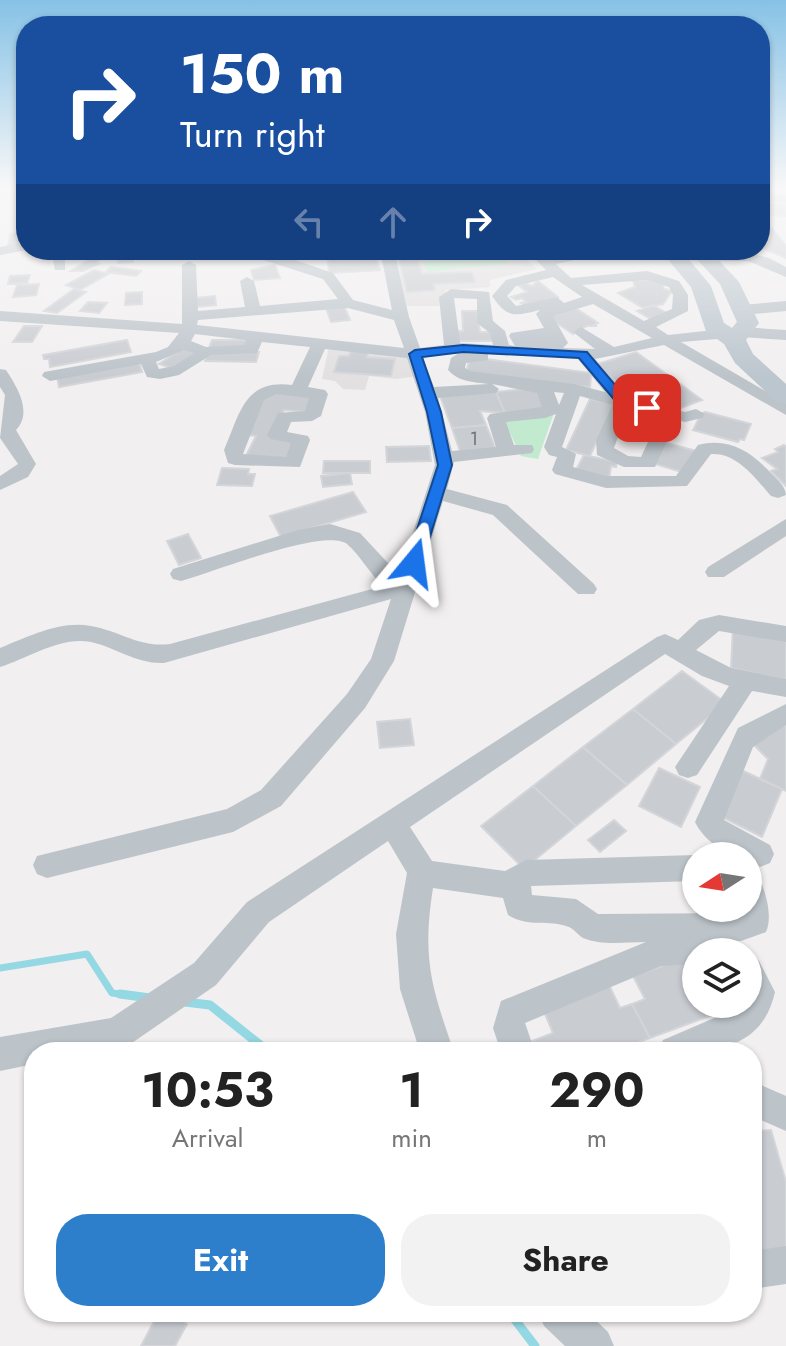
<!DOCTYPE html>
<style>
body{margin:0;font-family:Jost,sans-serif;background:#f2f2f2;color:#222;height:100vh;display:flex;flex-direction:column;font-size:30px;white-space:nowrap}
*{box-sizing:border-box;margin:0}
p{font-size:26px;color:#767676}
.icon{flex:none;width:44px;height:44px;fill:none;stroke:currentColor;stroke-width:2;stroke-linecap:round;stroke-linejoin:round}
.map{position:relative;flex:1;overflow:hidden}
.details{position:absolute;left:24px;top:1042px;width:738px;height:280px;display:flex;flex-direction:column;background:#fff;border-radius:32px;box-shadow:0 2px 6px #0004}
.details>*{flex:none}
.banner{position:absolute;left:16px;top:16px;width:754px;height:244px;border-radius:32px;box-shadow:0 2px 6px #0004;background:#1a4fa0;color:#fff;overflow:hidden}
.needle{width:52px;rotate:258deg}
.buttons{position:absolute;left:682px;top:842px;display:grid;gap:16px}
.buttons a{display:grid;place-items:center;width:80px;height:80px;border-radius:50%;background:#fff;box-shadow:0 2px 6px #0004;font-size:40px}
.pin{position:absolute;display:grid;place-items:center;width:68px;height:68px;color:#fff;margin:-34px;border-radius:16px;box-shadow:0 4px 12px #0006}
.me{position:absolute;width:88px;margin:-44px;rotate:16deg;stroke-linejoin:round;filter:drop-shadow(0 0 6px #0008)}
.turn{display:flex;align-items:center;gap:28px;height:168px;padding:0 32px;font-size:36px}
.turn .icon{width:104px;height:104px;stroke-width:2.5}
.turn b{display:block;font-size:56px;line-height:68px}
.lanes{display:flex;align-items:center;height:76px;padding:0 32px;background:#0003;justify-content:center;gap:40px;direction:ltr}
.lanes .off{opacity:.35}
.eta{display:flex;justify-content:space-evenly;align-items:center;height:136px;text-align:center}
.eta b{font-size:48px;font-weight:700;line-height:56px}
.button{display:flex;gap:16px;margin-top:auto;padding:16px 32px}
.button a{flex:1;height:92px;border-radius:32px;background:#2d7fcc;color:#fff;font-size:32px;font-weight:700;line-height:92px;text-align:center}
.button a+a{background:#f2f2f2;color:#222}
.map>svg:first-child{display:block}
</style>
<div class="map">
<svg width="786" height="1346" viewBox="0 0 786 1346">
<rect width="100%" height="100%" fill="#f1efef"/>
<path fill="#e2e0e0" d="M392,250H515L537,269L490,280V287L446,290L441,306H407Z
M330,342L410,353L418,376L395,379L369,376L365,390L343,389L335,381L322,379Z"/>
<path fill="#c2eace" d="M419,250H494L509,263L427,272Z
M555,410L538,459L521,456L502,416Z"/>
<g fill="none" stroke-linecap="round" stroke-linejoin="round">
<path stroke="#93d8e2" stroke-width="7" d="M0,968L87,954L112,993L135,996"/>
<path stroke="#93d8e2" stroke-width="9" d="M120,994L150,998
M185,1002L210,1005L269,1052
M509,1312L535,1346"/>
</g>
<path fill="#c9ccd1" stroke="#d3d5d9" stroke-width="2" d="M760,202L786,205V216L760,214Z
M772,228L786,246V258L760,247V230Z
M26,232L23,246L8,247L10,234Z
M327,250H373L380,270L329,273Z
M397,250H415L422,274L472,272L475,282L433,284L435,290L407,292Z
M132,251L133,262L118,263V252Z
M91,258L99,260L96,263L99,264L83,271H71Z
M275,265L280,278L254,280L251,270Z
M111,267L141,271L136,276L106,272Z
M94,270L108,274L80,290L66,285Z
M30,275L27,283L8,284L10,276Z
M633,280H661L664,289L672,291L663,304L643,308L618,293L635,287Z
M538,281L558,297L527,307L521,303L526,302L522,298L516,300L511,297L527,292L518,285L525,283L532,286Z
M39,284L36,295L13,297L17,285Z
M74,289L86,292L57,313L44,311Z
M142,292V304L125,305L126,293Z
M215,296L216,305L196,307L195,298Z
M88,302L107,303L99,313L80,311Z
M653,305L670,315L654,321L637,311Z
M344,306L350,320L331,322L326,308Z
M571,309H577L598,323L594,325L597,326H587L573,334L548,317Z
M462,311H477L480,332H491L497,341H454L457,331H463Z
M24,326H42L32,342H13Z
M127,340L131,352L50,367L49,359H44L43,355Z
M212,340H252L250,348H209Z
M185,347L200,352L174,369L159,364Z
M352,348L369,349L367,357L395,359L391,376L334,372L339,356H349Z
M208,351L259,352L256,362L205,361Z
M636,352L702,400L678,409L633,375L615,381L595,365Z
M470,357L591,373L590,387L466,374Z
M139,362L142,372L59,387L57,376Z
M536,388L546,409L505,413L496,392Z
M265,391L313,397L307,412L284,410L270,438L298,441L288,463L245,458L256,436L243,434Z
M496,392L505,413L480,411L486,425L452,428L439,393Z
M590,399L613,404L590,456L566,450Z
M705,412L751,424L744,440L740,439L738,442L693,430L701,414Z
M486,425L496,450L461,454L452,428Z
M663,442L696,451L685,473L652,463Z
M784,445L786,447V486L771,471L777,469L762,458L778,452L775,449Z
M429,446L431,461L387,462L386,447Z
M584,455L617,462L616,467L611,466L609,480L575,472Z
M324,461H370V473H323Z
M222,468L249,469L248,474H255L252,486L217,485Z
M350,473L352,484L323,487L321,476Z
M353,492L366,512L281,537L270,516Z
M188,534L201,558L179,565L167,541Z
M733,627L786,637V680L731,668Z
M682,671L726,703L676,744L633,709Z
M633,709L676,744L627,785L583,747Z
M786,718V791L760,779L768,759L748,739Z
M410,719L414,745L380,748L377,722Z
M583,747L627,785L576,826L533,786Z
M659,768L700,787L681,827L639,806Z
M737,768L782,789L762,837L716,814Z
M533,786L576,826L524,869L481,826Z
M614,820L626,831L600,852L588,840Z
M696,954V1004H742L650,1038L632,1004L645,999L633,976Z
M609,985L620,1008L632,1004L650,1038L612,1052H537L532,1041L553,1033L543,1009Z
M771,1130L786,1182V1251L752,1254V1131Z
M159,1312H169L187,1324L175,1346H141Z"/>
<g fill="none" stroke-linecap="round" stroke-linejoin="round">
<path fill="#bcc4ca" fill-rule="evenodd" d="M760,192L786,195V203L760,200Z
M26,242L27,250L0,255V247Z
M51,250H65V270H55Z
M113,250H127V251L120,255Z
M250,250H266L333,273L353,300L392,310L380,250H394L409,317L420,348L444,345L439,297L451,289L489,292L493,321L505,331L509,345L515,346L509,336L511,333L544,328L536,314L540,310C514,316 508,319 492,296L506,280L546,270L526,250H541L549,257L579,251L748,253L769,258L786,267V277L748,261L579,259L556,264L571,278L647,271L679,281L688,295V311L656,327L668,335L741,327L786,330V340L741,337L681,342L786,403V415L664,345L595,359L628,398L685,412L696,409L705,414L702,418L685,422L677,420L655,467H624L597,455L596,440L612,405L580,396L562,447L576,454L573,467L606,476H676L698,445C730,437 751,452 772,474C779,481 785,486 786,495L778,498L771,496C756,479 737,452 711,454L687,486L606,488L555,474L552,470L557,457L549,455L544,447L556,414L545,418L506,422L514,445H532L534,449L532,453L454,462L447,489L507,505L594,584L597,589L594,594H578L493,515L443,501L394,661L365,708L281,806L233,832L47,878L37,874L33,865L37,856L227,809L261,790L347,694L371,659L391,599L164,663C136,664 117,648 91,642C60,636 29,658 0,667V648C27,637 61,620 91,626C120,631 140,648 170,644L383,586C370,574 360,555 347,544C325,527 211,573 181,581L173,579L170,574L173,569L298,530L330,524L360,533L399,575L435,465L425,412L407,358L325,349L308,387L325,390L328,394L321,416L312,421L291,422L287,432L308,436L310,440L300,467L235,465L228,463L224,450C240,414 244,379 292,385L310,347L262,342L257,353L211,355L179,375L160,379L147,377L141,364L50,381L42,376L44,372L156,352L168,347L179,333L0,321V311L182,324V265L189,261L196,265L198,311L245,307L240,281L247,277L254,281L260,306L338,299L323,279L260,259ZM553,277L582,297L564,303L557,297L516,306L507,296L516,286ZM647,280L669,287L673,295L672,309L644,321L582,285ZM454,298L477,299V323L490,333L493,345L460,343ZM593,304L652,338L614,347L581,327L573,332L595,349L563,348L568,343L553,316ZM348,308L394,320L404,348L197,325L198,320ZM195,334L246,340L244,345L206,347L191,341ZM184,350L194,353L174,366L159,369L156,362ZM452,353H459L451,358L448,370C459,382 473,382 489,384L434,387L423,358ZM488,354L577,358L605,392L574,384L470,371L465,368L466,363L488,360ZM492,384L537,393L542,407L490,414L487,418L496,447L452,451L438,398L496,393L499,389ZM554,392L564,393L559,405ZM276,394L309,398L305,411L278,413L267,435L270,439L291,443L286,457L243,454L264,400ZM628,409L660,416L641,457L628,456L614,448Z
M786,301V311L743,315L735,310L743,305Z
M0,369L6,370C17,387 33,412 16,430L36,464L28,477L0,490V476L18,464L0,438L5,395L0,387Z
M786,519V536L724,577H708L705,572L708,567Z
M719,615L786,626V642L719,631L696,650L731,668L786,679V697L752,691L697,775L688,778L679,775L675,767L729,686L702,676L665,654L410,827L432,861L505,871L526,860L696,855L699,856H696V881L531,886L532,895L576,899L598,914L738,913V908H748V871L758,875C766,892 773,916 766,932L741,941L728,942L732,952H696V964L661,966L525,1023L535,1052H501L493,1028L501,1001L646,942C626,942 602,946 583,938C578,935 574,929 569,927C549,919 529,928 508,915L503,898L433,888C422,958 431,986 454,1052H420L400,989L396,934L407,873L388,841L269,922L216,985L129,1045L102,1052H34V1064L0,1071V1037L111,1018L194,963L247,902L657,637L665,634L678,640L699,620Z
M786,704V725L753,747L724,820L770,845L774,854L770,863L760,867L748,862V856C726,856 705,842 695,822L738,728Z
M748,956L759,961L775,992C761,1053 710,1052 658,1052L663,1040L733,1010L738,1004H748Z
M752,1081L786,1096V1131L752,1116Z
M786,1246V1284L752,1289V1251Z
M538,1312H587L608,1332L614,1346H565L544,1326Z"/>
<path fill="#bcc6ce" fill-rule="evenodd" d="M660,250H681L711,286L724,323L732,328L737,322L720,284L688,250H709L739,282L759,323L746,340L753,354L786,384V404L777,402L735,363L724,344L706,331L691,287Z"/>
</g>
<linearGradient id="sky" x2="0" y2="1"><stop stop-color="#86c2e6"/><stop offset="0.5" stop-color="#f9f8f8"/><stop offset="1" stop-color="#f9f8f8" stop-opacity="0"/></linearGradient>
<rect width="786" height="377" fill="url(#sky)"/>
<path fill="#1a73e8" stroke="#114b97" stroke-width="2" d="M463,345L587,352L627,399L653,408L647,412L618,404L579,358L463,352L422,357L441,412L452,465L422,563L414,569L406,563L438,465L427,412L409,354L415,350Z"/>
<g text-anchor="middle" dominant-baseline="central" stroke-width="6" stroke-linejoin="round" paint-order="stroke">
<g font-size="18" fill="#697178">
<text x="474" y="439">1</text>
</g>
</g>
</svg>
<div class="buttons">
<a><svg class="needle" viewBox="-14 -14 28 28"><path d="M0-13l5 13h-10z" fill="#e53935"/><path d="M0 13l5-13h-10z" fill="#767676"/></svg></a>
<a><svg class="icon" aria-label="layers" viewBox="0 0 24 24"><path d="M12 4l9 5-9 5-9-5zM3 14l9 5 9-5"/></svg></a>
</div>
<div class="pin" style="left:647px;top:408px;background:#d93025"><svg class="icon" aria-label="arrive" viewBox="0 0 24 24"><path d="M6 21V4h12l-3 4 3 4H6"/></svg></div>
<svg class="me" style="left:414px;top:563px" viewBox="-20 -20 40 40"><path d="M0-17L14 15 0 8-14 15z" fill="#1a73e8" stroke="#fff" stroke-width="4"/></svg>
<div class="banner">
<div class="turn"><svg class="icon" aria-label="right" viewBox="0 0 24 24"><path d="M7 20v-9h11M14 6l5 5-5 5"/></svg><div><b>150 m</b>Turn right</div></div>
<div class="lanes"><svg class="icon off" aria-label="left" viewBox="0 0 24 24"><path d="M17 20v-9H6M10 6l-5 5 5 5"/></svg><svg class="icon off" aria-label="ahead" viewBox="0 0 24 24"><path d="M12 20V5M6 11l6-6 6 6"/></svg><svg class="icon" aria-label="right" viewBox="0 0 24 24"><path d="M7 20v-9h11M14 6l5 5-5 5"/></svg></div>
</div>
<section class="details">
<div class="eta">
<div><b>10:53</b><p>Arrival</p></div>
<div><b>1</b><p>min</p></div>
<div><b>290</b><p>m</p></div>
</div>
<div class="button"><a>Exit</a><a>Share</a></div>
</section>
</div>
